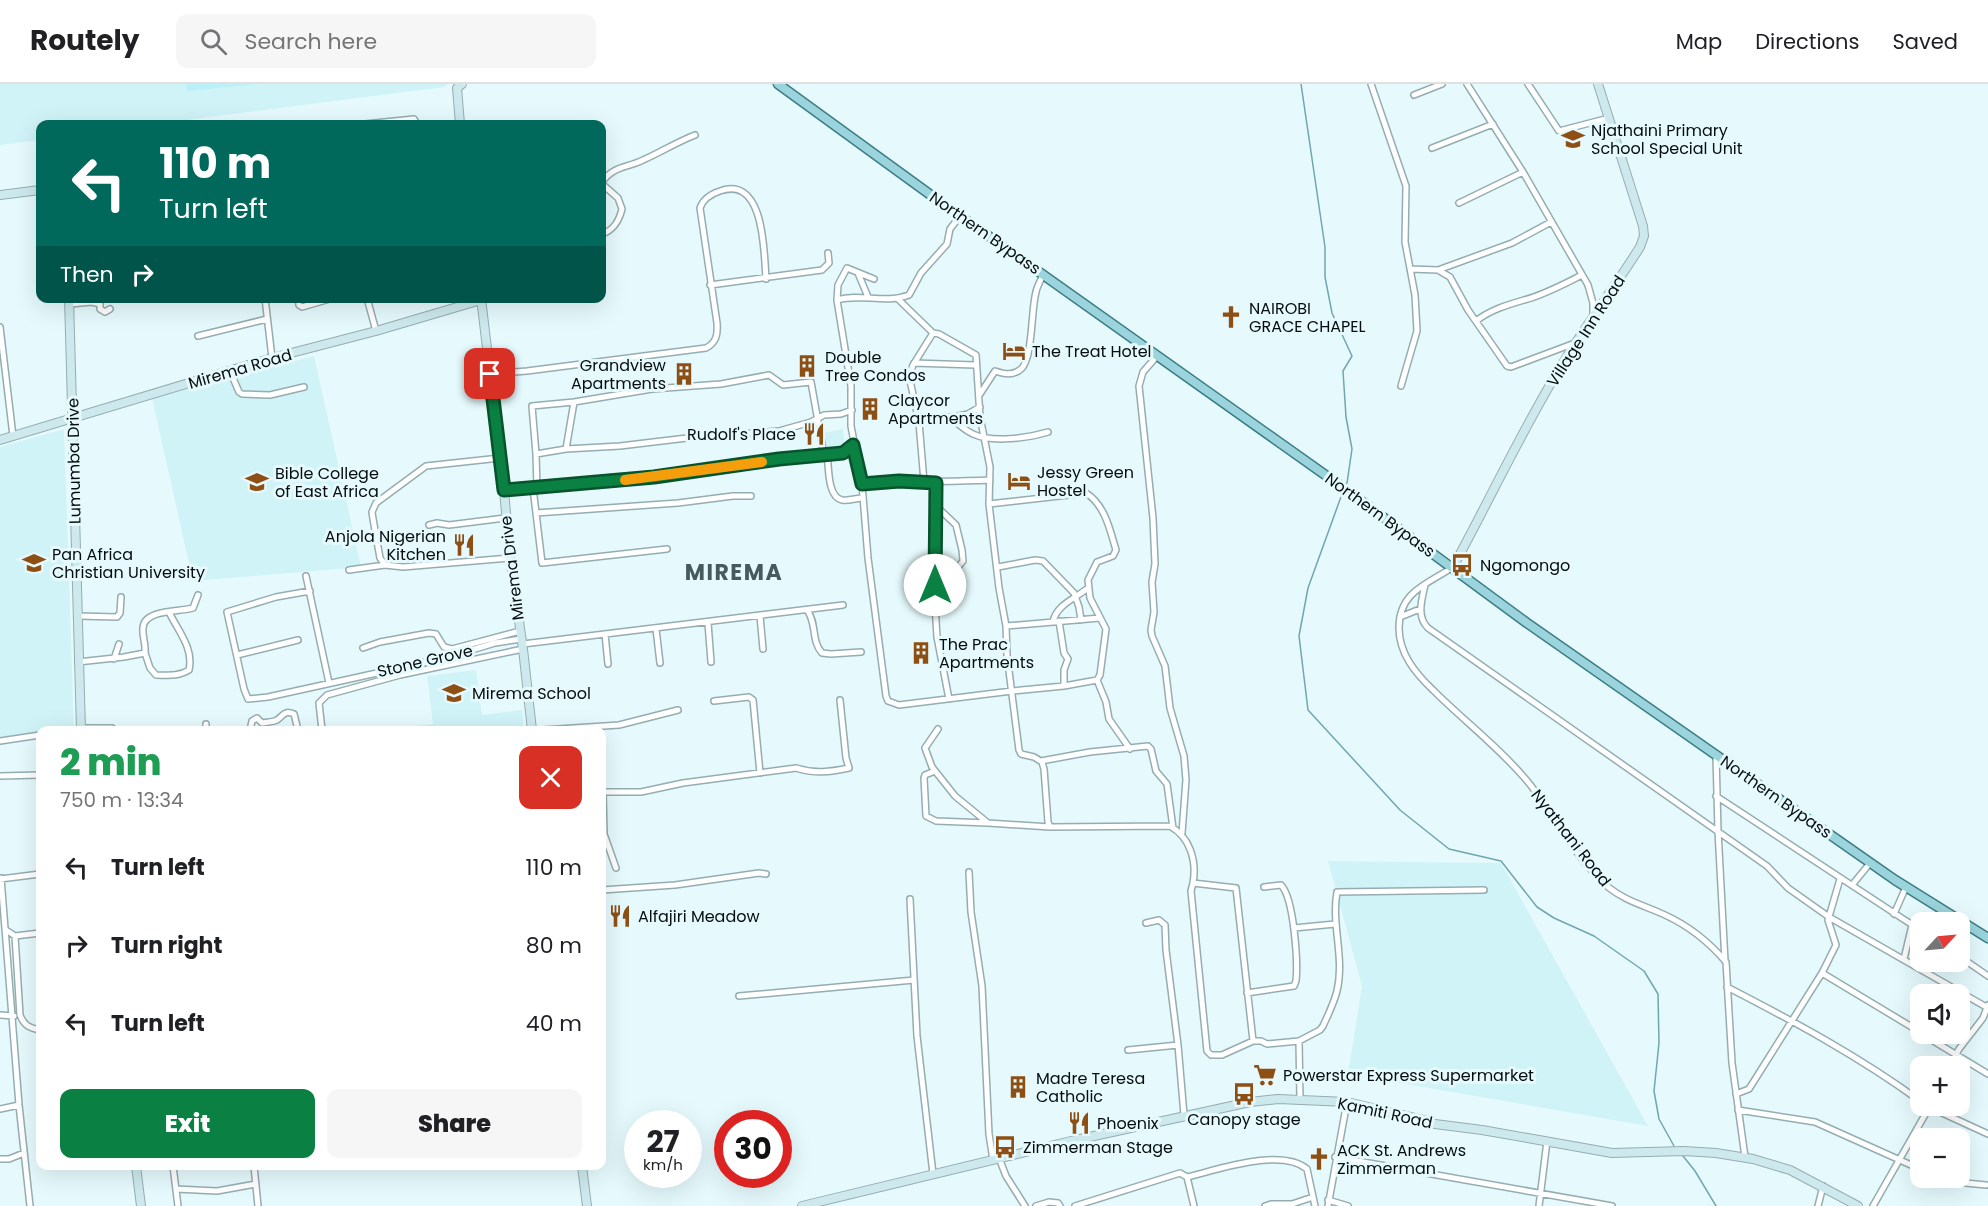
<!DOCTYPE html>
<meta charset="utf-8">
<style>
body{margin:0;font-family:Poppins,sans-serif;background:#f6f6f6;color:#202124;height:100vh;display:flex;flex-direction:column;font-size:22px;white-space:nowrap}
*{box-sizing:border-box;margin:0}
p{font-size:20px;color:#757577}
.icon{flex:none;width:33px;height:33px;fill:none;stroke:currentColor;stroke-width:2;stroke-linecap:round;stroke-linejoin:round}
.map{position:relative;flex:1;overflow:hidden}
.drawer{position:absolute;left:36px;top:642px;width:570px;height:444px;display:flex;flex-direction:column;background:#fff;border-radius:12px;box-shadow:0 6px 24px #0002}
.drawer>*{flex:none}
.hud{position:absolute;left:36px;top:36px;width:570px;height:183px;border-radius:12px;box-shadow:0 6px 24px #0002;background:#00695c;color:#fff;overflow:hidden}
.needle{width:39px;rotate:64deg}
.buttons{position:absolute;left:1910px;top:828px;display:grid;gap:12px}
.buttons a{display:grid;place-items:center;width:60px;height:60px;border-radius:12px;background:#fff;box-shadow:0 6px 24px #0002;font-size:30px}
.speed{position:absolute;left:624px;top:1026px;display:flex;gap:12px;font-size:30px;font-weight:700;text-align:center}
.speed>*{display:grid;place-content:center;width:78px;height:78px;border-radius:50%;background:#fff;box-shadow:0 6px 24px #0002;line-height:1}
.speed small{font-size:15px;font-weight:400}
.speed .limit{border:9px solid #d22;background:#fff;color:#111}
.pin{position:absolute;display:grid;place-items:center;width:51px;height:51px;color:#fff;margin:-26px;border-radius:12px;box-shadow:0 3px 9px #0006}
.me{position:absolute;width:66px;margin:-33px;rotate:0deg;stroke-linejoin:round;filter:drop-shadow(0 0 4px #0008)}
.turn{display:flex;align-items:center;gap:21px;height:126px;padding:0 24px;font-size:27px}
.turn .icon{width:78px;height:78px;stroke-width:2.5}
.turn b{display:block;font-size:42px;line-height:51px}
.then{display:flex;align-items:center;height:57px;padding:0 24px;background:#0003;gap:12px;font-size:22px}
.round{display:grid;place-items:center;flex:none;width:63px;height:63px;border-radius:12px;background:#f6f6f6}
.summary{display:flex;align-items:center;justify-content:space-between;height:102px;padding:0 24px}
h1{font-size:36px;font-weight:800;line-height:45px;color:#1e9e55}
.primary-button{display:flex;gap:12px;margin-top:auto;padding:12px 24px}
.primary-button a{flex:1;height:69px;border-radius:12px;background:#0b8043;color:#fff;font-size:24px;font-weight:800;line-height:69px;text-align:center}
.primary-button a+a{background:#f6f6f6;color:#202124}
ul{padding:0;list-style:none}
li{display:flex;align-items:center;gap:18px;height:78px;padding:0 24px}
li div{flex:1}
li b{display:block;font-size:22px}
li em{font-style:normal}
header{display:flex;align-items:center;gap:36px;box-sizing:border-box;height:84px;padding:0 30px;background:#fff;border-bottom:2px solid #e0e0e0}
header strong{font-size:28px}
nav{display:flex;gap:33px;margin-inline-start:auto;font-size:21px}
.search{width:420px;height:54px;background:#f6f6f6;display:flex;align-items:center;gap:15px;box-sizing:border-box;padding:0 21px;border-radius:12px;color:#757577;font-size:22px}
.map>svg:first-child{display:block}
</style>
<header>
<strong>Routely</strong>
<div class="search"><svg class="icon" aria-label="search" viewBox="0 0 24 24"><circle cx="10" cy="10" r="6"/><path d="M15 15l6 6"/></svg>Search here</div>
<nav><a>Map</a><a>Directions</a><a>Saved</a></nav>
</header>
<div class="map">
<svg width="1988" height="1122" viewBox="0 0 1988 1122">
<rect width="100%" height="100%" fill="#e6fafd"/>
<path fill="#d0f3f8" d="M0,0H448L445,3L155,40H40V56L0,61Z
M314,272L361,483L193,497L152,314Z
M64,345L74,646H40V651L0,655V363Z
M843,345L845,362L826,364L824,349Z
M476,586L482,631L522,626L524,646H382L433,640L427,592Z
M1328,777L1501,779L1648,1042L1348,990L1362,902Z"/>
<path fill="#baf0f8" d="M186,0H258L187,7Z"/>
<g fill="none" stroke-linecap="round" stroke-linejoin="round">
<path stroke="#70a6af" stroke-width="1.5" d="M1301,0L1325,163V193L1332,229L1352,272L1343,287L1346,333L1352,365L1347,399
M1342,410L1308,504L1299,552L1308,626L1400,726L1449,765L1501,777L1537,823L1554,834L1594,852L1644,887L1658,910L1659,959L1654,1007L1659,1035L1674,1062
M1683,1072L1695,1087L1716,1122"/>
<g stroke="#95adb1" stroke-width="8">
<path id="street" d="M1371,0L1406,102L1405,158L1415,211L1417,247L1401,302
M1467,0L1523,88L1588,201L1593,219V231
M1528,0L1559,47L1609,34
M1414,11L1442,0
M365,40L414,35L417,40
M1432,64L1493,40
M602,98C613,82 627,84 643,76C661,68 677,58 695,51
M602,100L618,114L622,125C619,137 614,146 602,150
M1459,119L1523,88
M960,132L950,145L947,160L921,189L909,211C886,220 860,209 837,216L851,302V342L862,400L868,474L886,612L888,617L899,621L1012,607L1064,602L1097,596
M1410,185L1438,186L1450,193L1468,226L1507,282L1511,283L1575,259
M1438,186L1512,159L1551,138
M858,189L868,213
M710,201L822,186L829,179L828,169
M265,214L272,274
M298,214L299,221L302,223L333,214
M367,214L376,247
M898,215L933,249L939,250L976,271L980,333L990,383L989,420L999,504L1006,542L1007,571L1019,666L1021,670L1034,673L1042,678L1044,685L1048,738L1050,743L1170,742C1190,753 1197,777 1193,799L1236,804L1253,957H1261L1267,960L1299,957L1300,1016
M837,216L838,201L847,184L874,195
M70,220L92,218L100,220V225L105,228L110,225
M1476,237C1490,226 1507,221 1524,216C1544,211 1564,200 1582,191
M0,243L13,352
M198,252L267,235
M1157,272L1143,288L1139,302L1153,434L1155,480L1152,498L1154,528L1151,546L1152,552L1165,582L1170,624L1184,672L1186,696L1182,749
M914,279L975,281
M230,287L239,308L242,310L270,311L304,303
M490,290L527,287L706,264C716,259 718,251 717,239L700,124C703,115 711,110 720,107C765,91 764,169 766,195
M980,310L995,287C1004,290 1013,292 1021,285C1033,275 1031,225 1036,208C1037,202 1041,196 1043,191
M950,333C957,339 964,346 973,350C992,359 1028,354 1048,348
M919,338L909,292L913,281L933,249
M566,365L574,318
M536,370L532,322L574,318L652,305L721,300L769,291L783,301L811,298L824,371
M827,370C829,382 827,413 842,416C849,417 857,414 863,414
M500,374L426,382L376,419L372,428L373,435L380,474L385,481L403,483L510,474
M924,398L919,338L958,332L968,330L980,323
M862,400C905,397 947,398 990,396
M533,404L542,479L667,465
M537,404L536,370L566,365L620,362L687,354L779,347L811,338L824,331L841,330L852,326
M504,406L653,393L779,375L843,369L853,361
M989,420L1086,409C1105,421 1110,446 1116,466L1113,472L1097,478L1088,496L1090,514L1106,545L1100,591L1097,596L1106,618L1109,635L1130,665
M935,421L956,441L962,466L963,477L944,500L935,520L937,553L949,615
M536,429L678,419L733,412H751
M429,441L437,439L449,441L505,434
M998,483L1035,476L1043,477L1074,509L1079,523L1081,536
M1453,483C1428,500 1399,507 1399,544C1399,569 1415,589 1433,606C1464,637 1500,664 1528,698C1554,730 1577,777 1608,803C1625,817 1646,822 1665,831C1689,842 1709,858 1726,878L1732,979L1745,1073
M349,486L385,481
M306,492L329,599
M1425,501C1422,515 1416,532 1428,544L1767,782L1788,804L1829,833L1988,924
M310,507L276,513L227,528L244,605L248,615L268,613L445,574L495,559L521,555
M935,515L936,399
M807,526C817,539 811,557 822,569L831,570L861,568
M78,532L117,533L120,529L121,513
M760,532L763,565
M1400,533L1420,525
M1059,537L1064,569L1068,575L1064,586V602
M1053,538C1056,521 1076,514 1088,504
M708,539L711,578
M1006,542L1100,534
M656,545L660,579
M605,550L608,580
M523,560L843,521
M363,564L380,558L429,549L436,550L444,563L452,565L520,547
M145,569L150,584L156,591C167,591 178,593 189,586C194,564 178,547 169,528
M237,571L298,556
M114,575L119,560
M78,578L124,573L145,569C146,560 142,552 143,544C144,525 180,528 193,524L198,511
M714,617L749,613L753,616L760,689
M81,644H112
M938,645L925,664L932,683L955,712L988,739L1050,743
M206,646V640
M250,646L252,637L257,634L262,639C267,638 273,638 277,636C284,631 284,626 294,630L298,646
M322,646L319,619L327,611L400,591L523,565
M543,646L619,641L678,626
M0,657L40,651
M1716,672L1718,747L1725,877
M1041,677L1090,668L1148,662L1151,665L1156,687L1167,700L1173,744
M935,687L925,691L924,694L926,732L936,737L988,739
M0,692L40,691
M602,708H641L683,699L796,684C815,690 830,688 849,684L846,674L840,616
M603,708L604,750L616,784
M1716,712L1920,846
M969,788L971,828L982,902L989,1050L993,1076
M1,794L19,1021L30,1122
M0,795L40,790
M1193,799L1191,807L1207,967L1211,971H1222L1253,957
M1852,801L1871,778
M602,806L675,801L759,789L766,790
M910,815L917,952L933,1090
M1894,830L1906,803
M1146,839L1159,836L1165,841L1166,866L1178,961L1184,1031
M1294,844L1335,840
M6,846L15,852L40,849
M15,852L20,931C24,942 30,944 40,946
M1959,872L1988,892
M1904,875L1912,841
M1822,889L1920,948
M1727,903C1793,937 1860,973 1920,1017
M1247,909L1294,902L1296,897C1298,878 1294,814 1281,801L1264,803
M739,912L914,896
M0,931L14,932
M1922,950L1988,990
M1299,957L1320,946L1323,942C1328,931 1334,919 1337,907C1345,874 1331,840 1337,808L1484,806
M1128,966L1178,961
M1950,982L1959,965L1983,934L1988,921
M1736,1010L1749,1005L1822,889L1836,861L1828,836L1840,795
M1927,1022L1988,1050
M0,1025L19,1021
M1738,1026L1815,1038L1920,1085
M1335,1073L1612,1122
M999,1074L1006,1092L1025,1122
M0,1075H9L24,1069
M173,1082L178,1122
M254,1082L258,1122
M1187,1093C1217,1086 1281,1063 1307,1085L1315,1122
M1939,1094L1945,1097L1986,1101
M176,1105L217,1107L256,1100
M1328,1116L1348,1122
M1036,1122L1049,1118L1058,1119L1060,1122
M1075,1122L1180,1089L1187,1093L1194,1122
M1265,1122L1271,1120H1292L1313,1113
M1328,1122L1347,1018
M1539,1122L1547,1057
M1818,1122L1823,1102
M1873,1122L1930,1022"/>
</g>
<g stroke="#95adb1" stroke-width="10">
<path id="secondary" d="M460,40L457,4L462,0
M0,111L40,106
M69,214L81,646
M481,214L504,406L510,474L523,565L532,646
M0,356L272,274L376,247L481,216
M1453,483C1488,419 1519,352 1557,289C1582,246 1613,206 1640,163L1644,152L1643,142L1598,0
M136,1082L141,1122
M582,1082L587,1122
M802,1122L1071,1057L1250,1018L1278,1015L1347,1018L1424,1036L1435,1040L1482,1046L1612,1069L1684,1067L1716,1069L1753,1075L1790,1086L1858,1122"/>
</g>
<g stroke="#3c7c84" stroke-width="11">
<path id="primary" d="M778,0L939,117L1338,400L1527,539L1895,796L1988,854"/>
</g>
<use href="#street" stroke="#fff" stroke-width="5"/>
<use href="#secondary" stroke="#cde9ed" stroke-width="8"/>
<use href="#primary" stroke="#9bd4dc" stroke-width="8"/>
</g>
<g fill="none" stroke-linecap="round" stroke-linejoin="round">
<g stroke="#07532c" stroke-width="15">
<path id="route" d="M490,290L504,406L654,393L779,375L843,369L853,361L862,400L899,397L936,399L935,501"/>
</g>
<use href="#route" stroke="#0b8043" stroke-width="10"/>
<path stroke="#f59e0b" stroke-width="10" d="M625,396L762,378"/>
</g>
<defs>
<g id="school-bare" transform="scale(1.8)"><path d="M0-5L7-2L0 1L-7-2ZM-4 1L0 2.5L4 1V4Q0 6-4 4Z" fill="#8e4f15" stroke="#e6fafd" stroke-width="2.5" paint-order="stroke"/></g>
<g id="church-bare" transform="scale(1.8)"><path d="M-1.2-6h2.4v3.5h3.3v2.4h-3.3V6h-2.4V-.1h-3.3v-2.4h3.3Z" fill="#8e4f15" stroke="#e6fafd" stroke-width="2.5" paint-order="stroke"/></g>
<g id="hotel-bare" transform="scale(1.8)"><path d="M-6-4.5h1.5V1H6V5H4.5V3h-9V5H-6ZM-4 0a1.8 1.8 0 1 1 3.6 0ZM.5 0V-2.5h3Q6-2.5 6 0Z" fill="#8e4f15" stroke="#e6fafd" stroke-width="2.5" paint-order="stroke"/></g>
<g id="building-bare" transform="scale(1.8)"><path d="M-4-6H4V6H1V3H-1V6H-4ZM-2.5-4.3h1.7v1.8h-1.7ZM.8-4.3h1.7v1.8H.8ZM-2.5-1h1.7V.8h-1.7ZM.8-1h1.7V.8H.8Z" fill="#8e4f15" stroke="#e6fafd" stroke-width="2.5" paint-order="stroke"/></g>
<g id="restaurant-bare" transform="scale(1.8)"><path d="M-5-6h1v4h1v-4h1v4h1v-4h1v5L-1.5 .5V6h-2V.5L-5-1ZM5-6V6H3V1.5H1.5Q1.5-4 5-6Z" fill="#8e4f15" stroke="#e6fafd" stroke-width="2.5" paint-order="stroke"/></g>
<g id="university-bare" transform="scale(1.8)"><path d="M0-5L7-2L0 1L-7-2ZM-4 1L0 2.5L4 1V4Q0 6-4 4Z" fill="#8e4f15" stroke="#e6fafd" stroke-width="2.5" paint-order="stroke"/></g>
<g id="bus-bare" transform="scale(1.8)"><path d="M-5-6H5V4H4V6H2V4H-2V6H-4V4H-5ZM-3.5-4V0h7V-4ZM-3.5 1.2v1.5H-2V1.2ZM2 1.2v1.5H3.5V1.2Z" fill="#8e4f15" stroke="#e6fafd" stroke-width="2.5" paint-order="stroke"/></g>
<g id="supermarket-bare" transform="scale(1.8)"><path d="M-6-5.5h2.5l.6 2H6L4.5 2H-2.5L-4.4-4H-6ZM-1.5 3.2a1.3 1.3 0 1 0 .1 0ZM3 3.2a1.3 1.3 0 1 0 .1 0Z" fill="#8e4f15" stroke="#e6fafd" stroke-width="2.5" paint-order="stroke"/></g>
</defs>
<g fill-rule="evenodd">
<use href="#school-bare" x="1573" y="55"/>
<use href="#church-bare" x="1231" y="233"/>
<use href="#hotel-bare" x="1014" y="267"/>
<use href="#building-bare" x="807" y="282"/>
<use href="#building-bare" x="684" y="290"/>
<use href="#building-bare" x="870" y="325"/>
<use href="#restaurant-bare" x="814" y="350"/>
<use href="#hotel-bare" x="1019" y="397"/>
<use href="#university-bare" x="257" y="398"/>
<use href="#restaurant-bare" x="464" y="461"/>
<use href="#university-bare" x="34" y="479"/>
<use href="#bus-bare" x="1462" y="481"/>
<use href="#building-bare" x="921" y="569"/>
<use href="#school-bare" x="454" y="609"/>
<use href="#restaurant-bare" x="620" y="832"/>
<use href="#supermarket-bare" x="1265" y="991"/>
<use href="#building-bare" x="1018" y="1003"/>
<use href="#bus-bare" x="1244" y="1010"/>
<use href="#restaurant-bare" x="1079" y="1039"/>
<use href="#bus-bare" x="1005" y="1063"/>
<use href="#church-bare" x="1319" y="1075"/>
</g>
<g text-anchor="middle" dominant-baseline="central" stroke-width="6" stroke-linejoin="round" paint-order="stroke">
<g font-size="16" fill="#050d0e" stroke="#e6fafd" text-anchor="start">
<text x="1591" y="46">Njathaini Primary<tspan x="1591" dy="18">School Special Unit</tspan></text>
<text x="1249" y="224">NAIROBI<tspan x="1249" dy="18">GRACE CHAPEL</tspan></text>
<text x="1032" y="267">The Treat Hotel</text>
<text x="825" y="273">Double<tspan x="825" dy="18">Tree Condos</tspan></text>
<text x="666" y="281" text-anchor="end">Grandview<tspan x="666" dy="18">Apartments</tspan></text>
<text x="888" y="316">Claycor<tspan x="888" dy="18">Apartments</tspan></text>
<text x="796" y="350" text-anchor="end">Rudolf's Place</text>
<text x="1037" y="388">Jessy Green<tspan x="1037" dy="18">Hostel</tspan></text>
<text x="275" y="389">Bible College<tspan x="275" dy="18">of East Africa</tspan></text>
<text x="446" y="452" text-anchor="end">Anjola Nigerian<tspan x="446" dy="18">Kitchen</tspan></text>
<text x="52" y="470">Pan Africa<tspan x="52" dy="18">Christian University</tspan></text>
<text x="1480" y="481">Ngomongo</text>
<text x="939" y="560">The Prac<tspan x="939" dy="18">Apartments</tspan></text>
<text x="472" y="609">Mirema School</text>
<text x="638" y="832">Alfajiri Meadow</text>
<text x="1283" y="991">Powerstar Express Supermarket</text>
<text x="1036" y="994">Madre Teresa<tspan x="1036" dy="18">Catholic</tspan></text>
<text x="1244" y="1035" text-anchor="middle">Canopy stage</text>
<text x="1097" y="1039">Phoenix</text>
<text x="1023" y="1063">Zimmerman Stage</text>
<text x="1337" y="1066">ACK St. Andrews<tspan x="1337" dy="18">Zimmerman</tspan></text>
</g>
<g font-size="16" fill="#050d0e" stroke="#e6fafd">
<text transform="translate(985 149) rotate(35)">Northern Bypass</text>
<text transform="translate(1586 247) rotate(-57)">Village Inn Road</text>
<text transform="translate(240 285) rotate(-16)">Mirema Road</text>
<text transform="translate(74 377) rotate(-91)">Lumumba Drive</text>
<text transform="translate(1380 431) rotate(36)">Northern Bypass</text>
<text transform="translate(512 484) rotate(-97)">Mirema Drive</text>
<text transform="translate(425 577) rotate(-13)">Stone Grove</text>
<text transform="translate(1776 713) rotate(35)">Northern Bypass</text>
<text transform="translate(1571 754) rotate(52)">Nyathani Road</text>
<text transform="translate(1385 1029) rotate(12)">Kamiti Road</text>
</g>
<g font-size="22" font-weight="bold" letter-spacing="1.5" fill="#455b5e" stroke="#e6fafd">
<text x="734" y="488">MIREMA</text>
</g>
</g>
</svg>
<div class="buttons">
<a><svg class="needle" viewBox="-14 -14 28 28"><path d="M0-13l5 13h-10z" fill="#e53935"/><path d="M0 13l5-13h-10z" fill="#757577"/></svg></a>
<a><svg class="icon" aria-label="sound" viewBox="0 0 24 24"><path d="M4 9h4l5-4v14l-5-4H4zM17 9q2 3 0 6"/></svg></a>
<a>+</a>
<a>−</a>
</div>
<div class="speed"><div>27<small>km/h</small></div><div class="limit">30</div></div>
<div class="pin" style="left:490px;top:290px;background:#d93025"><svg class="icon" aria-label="arrive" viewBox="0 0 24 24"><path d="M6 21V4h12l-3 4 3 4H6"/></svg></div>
<svg class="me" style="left:935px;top:501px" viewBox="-20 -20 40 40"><circle r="19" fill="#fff"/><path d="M0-13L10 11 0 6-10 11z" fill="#0b8043"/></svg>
<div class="hud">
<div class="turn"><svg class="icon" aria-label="left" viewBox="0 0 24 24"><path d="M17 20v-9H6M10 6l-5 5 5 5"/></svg><div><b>110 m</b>Turn left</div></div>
<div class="then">Then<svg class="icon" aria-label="right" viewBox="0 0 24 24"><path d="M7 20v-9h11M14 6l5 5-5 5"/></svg></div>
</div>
<section class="drawer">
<div class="summary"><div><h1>2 min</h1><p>750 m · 13:34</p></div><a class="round" style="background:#d93025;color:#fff"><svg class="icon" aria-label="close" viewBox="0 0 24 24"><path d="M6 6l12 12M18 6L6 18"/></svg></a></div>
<ul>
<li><svg class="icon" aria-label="left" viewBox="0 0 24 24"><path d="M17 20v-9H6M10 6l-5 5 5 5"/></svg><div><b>Turn left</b></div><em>110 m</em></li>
<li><svg class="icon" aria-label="right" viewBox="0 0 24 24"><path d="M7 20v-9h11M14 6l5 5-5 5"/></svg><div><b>Turn right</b></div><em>80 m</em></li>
<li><svg class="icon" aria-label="left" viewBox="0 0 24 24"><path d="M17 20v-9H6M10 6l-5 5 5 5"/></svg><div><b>Turn left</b></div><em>40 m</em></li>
</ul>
<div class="primary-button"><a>Exit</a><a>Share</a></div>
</section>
</div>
